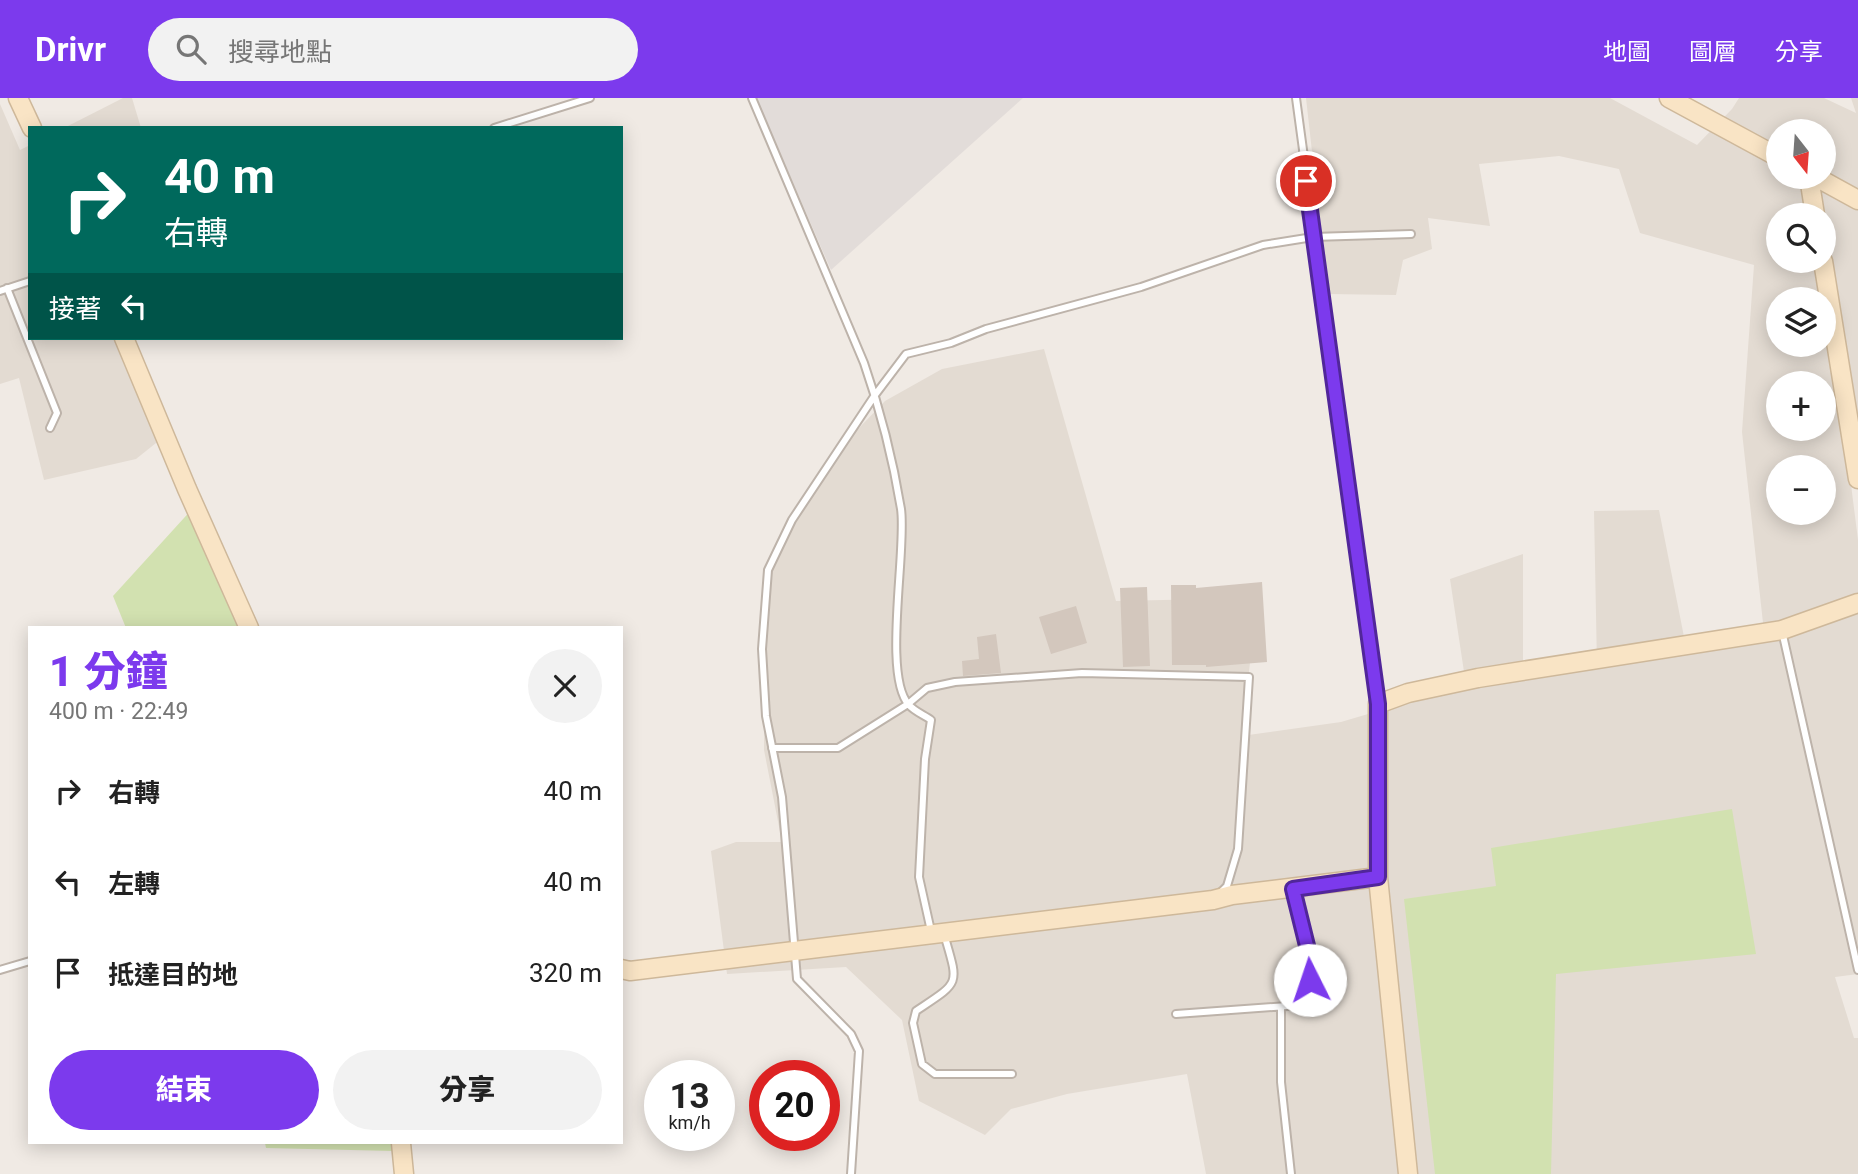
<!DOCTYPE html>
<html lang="zh-TW">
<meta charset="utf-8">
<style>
body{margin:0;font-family:Roboto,"Noto Sans TC",sans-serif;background:#f2f2f2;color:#222;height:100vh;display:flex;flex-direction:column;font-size:26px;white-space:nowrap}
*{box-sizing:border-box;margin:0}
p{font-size:23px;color:#767676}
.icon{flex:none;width:38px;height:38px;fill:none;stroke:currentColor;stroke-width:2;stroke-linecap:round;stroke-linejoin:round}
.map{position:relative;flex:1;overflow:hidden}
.drawer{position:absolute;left:28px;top:528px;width:595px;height:518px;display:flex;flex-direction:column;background:#fff;border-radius:0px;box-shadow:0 4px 18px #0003}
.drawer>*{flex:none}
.hud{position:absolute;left:28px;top:28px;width:595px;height:214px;border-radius:0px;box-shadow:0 4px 18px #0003;background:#00695c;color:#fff;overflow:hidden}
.needle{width:46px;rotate:163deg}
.fabs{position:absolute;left:1766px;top:21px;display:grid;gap:14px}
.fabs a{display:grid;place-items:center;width:70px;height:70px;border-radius:50%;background:#fff;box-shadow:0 4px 18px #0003;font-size:35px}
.speed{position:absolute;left:644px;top:962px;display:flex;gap:14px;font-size:35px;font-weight:700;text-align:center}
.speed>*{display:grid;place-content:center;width:91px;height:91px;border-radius:50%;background:#fff;box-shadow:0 4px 18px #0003;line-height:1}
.speed small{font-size:18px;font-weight:400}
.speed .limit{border:10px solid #d22;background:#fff;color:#111}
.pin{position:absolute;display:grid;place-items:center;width:60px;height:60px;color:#fff;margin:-30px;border:4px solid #fff;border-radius:50%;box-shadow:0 2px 7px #0007}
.me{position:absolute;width:77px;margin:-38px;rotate:356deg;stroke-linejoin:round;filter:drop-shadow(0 0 5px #0008)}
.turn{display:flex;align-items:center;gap:24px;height:147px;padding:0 21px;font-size:32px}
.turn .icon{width:91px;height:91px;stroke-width:2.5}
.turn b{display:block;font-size:49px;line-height:60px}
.then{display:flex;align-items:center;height:66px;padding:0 21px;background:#0003;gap:14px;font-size:26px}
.round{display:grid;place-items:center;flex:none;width:74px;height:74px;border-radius:37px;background:#f2f2f2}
.overview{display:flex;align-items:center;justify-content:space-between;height:119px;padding:0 21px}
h1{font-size:42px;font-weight:800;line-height:52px;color:#7c3aed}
.action{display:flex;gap:14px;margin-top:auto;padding:14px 21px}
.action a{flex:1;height:80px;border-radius:42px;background:#7c3aed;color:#fff;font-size:28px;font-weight:800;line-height:80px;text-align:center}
.action a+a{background:#f2f2f2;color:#222}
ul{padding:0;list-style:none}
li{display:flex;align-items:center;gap:21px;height:91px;padding:0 21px}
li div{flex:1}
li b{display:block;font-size:26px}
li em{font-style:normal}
header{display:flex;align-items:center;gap:42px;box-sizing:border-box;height:98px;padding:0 35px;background:#7c3aed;color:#fff}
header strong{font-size:33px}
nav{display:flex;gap:38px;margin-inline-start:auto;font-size:24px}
.search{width:490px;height:63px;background:#f2f2f2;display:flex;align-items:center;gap:18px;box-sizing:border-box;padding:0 24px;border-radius:38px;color:#767676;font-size:26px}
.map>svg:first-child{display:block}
</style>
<header>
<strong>Drivr</strong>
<div class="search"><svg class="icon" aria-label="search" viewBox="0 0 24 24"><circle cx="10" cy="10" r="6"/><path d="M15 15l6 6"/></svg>搜尋地點</div>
<nav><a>地圖</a><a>圖層</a><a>分享</a></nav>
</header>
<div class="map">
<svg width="1858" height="1076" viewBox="0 0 1858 1076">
<rect width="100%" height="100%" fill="#f0eae4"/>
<path fill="#e3dbd2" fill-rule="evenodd" d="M123,0H132L141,30H64Z
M1306,0H1610L1697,47L1732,11L1739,0H1824L1856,15L1851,0H1858V314L1842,315L1858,442V876L1835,879L1854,940H1858V1076H1206L1187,976L1067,996L1011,1011L985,1037L919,1003L902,922L846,869L727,876L711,753L736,744H782L764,652L765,472L836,354L885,303L942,271L1044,251L1116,503L1258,500L1241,638L1341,624L1466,587L1450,481L1523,456V578L1597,568L1594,413L1659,412L1687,554L1764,534L1742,334L1754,167L1640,135L1619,71L1559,58L1479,66L1490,128L1428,120L1432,151L1403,162L1396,197L1328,196ZM1778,33H1824V79H1778ZM1778,117H1824V163H1778ZM1778,201H1824V247H1778ZM1778,285H1824V331H1778ZM1778,369H1824V415H1778Z
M0,6L20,52L30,47V240H120L161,341L136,361L44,382L19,280L0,286Z"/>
<path fill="#e2dcd9" d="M756,0H1023L831,172Z"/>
<path fill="#d2e1b0" d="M194,409L254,530H126L113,498Z
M1732,711L1756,856L1556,876L1551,1076H1435L1404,801L1496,788L1491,750Z
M265,1045H394L393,1053L266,1050Z"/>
<path fill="#d3c7bd" d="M1262,484L1267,564L1206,569V567H1172L1171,487H1196V490Z
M1147,489L1150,568L1123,569L1120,490Z
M1076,508L1087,545L1051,556L1039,519Z
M996,536L1001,575L963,578L962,563L979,561L977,539Z"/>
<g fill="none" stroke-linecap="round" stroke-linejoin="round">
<g stroke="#bdb3aa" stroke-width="10">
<path id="lane" d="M752,0L864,265C880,311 893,362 901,411C907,451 882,578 909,607C914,613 924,617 931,622L925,661L919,779L931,833
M1296,0L1378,605
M494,30L590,0
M7,190L57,315L50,330
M0,193L30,183
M1782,533L1858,872
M772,650H838L908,606L927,590L955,584L1082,575L1249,579L1238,751L1227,788L1219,796
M944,836C959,888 961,883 916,913L913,925L922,966L935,976H1012
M0,872L30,863
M1281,909V984L1291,1076
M1176,916L1301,907C1323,873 1303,829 1294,793
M851,1076L859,953L851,936L797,881L782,699L766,618L762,551L768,472L792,422L875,297L906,256L951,245L986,231L1141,189L1263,147L1313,139L1411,136"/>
</g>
<g stroke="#ceb89a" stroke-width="21">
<path id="secondary" d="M18,0L32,30
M1669,0L1778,59
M1809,79L1815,117
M1816,79L1858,102
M1823,163L1858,381
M124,240L187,391L249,530
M1378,779V606L1408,595L1478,580L1782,532L1858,505
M621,871L630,873L1213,802L1232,797L1378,779L1408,1076
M401,1045L404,1076"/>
</g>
<use href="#lane" stroke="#fff" stroke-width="6"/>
<use href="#secondary" stroke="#f9e4c5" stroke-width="18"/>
</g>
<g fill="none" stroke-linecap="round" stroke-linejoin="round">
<g stroke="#51269a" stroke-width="18">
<path id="route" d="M1306,83L1378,606V779L1293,791L1312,868L1310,882"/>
</g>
<use href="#route" stroke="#7c3aed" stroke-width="12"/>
</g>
</svg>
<div class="fabs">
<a><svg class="needle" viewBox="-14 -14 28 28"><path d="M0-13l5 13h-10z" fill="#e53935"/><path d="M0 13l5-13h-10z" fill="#767676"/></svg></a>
<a><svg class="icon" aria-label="search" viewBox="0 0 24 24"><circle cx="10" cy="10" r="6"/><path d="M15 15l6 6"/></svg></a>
<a><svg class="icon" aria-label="layers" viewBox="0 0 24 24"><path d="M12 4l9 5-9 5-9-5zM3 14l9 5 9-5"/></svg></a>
<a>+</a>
<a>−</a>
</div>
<div class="speed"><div>13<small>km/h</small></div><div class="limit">20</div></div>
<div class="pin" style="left:1306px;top:83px;background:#d93025"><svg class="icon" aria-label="arrive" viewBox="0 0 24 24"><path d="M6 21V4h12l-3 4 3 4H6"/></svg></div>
<svg class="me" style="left:1310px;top:882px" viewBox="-20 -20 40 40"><circle r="19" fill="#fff"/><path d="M0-13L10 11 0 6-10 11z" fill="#7c3aed"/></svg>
<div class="hud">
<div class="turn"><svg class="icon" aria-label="right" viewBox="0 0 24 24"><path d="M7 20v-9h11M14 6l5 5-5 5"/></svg><div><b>40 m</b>右轉</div></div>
<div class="then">接著<svg class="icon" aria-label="left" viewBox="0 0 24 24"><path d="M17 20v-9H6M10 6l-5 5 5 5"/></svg></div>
</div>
<section class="drawer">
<div class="overview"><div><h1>1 分鐘</h1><p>400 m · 22:49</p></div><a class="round"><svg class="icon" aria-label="close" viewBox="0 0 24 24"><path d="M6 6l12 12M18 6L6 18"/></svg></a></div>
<ul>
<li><svg class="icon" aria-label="right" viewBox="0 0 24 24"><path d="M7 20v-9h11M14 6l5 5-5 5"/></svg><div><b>右轉</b></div><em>40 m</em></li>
<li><svg class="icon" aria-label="left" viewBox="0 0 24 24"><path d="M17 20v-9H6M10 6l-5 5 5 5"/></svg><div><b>左轉</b></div><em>40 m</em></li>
<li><svg class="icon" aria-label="arrive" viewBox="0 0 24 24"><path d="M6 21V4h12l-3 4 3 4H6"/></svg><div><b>抵達目的地</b></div><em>320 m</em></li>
</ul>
<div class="action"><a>結束</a><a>分享</a></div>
</section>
</div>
